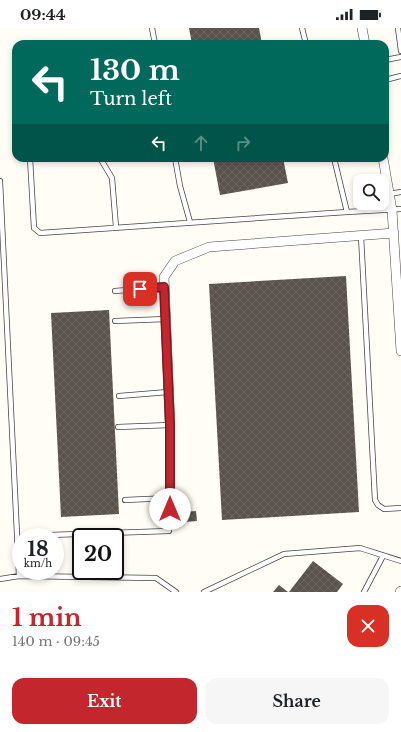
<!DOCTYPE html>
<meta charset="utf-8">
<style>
body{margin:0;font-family:"Libre Baskerville",serif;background:#f6f6f6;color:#202124;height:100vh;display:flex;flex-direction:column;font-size:15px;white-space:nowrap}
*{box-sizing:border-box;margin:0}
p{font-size:13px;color:#757577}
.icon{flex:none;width:22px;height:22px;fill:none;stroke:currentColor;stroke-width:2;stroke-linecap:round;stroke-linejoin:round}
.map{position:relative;height:564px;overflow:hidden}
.details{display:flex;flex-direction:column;background:#fff;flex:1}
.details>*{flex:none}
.guide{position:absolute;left:12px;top:12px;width:377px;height:122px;border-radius:12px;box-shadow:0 2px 6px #0003;background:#00695c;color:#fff;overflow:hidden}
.fabs{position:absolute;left:353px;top:146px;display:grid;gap:8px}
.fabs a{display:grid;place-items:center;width:36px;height:36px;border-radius:8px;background:#fff;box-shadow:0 2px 6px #0003;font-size:20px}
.speed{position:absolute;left:12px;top:500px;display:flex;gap:8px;font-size:20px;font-weight:700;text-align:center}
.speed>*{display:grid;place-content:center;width:52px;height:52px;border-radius:50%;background:#fff;box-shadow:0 2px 6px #0003;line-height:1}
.speed small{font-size:10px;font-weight:400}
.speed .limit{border:2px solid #111;border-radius:6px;background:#fff;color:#111}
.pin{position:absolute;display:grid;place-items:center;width:34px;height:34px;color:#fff;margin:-17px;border-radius:8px;box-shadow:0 2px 6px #0006}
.me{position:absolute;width:44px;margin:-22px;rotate:0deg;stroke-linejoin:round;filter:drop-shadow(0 0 3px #0008)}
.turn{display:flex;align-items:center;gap:14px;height:84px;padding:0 12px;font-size:18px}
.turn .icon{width:52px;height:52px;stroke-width:2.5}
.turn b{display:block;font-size:28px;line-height:34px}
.lanes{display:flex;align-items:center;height:38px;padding:0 12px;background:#0003;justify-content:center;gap:20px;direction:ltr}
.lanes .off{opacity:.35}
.round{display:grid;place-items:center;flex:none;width:42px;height:42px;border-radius:12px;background:#f6f6f6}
.head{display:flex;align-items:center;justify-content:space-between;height:68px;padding:0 12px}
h1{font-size:24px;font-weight:700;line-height:30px;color:#c4262e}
.action{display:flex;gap:8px;margin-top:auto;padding:8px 12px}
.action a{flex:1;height:46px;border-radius:12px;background:#c4262e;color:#fff;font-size:16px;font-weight:700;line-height:46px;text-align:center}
.action a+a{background:#f6f6f6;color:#202124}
.status{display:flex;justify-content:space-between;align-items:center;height:28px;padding:0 20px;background:#fff;direction:ltr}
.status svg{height:11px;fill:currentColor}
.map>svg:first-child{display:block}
</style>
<div class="status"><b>09:44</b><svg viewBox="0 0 49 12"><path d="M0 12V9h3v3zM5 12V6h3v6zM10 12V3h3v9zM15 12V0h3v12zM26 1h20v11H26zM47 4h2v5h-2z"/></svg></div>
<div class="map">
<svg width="401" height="564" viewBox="0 0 401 564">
<defs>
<pattern id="building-cross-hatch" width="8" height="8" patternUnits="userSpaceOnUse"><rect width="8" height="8" fill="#5a524d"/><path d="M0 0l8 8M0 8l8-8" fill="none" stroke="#6d6662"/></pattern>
</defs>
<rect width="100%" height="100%" fill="#fffdf5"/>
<path fill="url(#building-cross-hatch)" d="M189,0H259L262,16H192Z
M213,130H283L288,155L220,167Z
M346,248L359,484L222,492L209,256Z
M109,282L119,486L61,489L51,285Z
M196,483L197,493L185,494L184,484Z
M313,533L343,556L337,564H289Z
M279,557L288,564H273Z"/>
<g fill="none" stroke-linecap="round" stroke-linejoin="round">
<g stroke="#444" stroke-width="6">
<path id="service" d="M152,0L155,16
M302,0L306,16
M398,0L401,23
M385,32L401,29
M385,52L401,48
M30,130L34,200L40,205L347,184L401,181
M100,130L112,150L116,199
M175,130L180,158L190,194
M334,130L347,184
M0,153L19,548
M389,166L401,164
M361,208L375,472L378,477L384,481L401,480
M115,263L164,259
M115,293L166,291
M119,368L168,364
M118,399L170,397
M49,507L169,503L170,470L125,472
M0,551L19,548L156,550L176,564
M204,564L284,526L360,520L401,533
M364,564L383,528"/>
</g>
<g stroke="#444" stroke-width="10">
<path id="minor" d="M362,0L365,16
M383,130L392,182L401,323
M170,470V397L164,249L175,233L209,219L394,205
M400,564L401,563"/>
</g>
<use href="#service" stroke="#fff" stroke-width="4.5"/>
<use href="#minor" stroke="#fff" stroke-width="9"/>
</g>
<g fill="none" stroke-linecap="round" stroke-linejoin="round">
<g stroke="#7f191e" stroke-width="10">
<path id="route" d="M140,261L164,259L170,397V481"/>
</g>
<use href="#route" stroke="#c4262e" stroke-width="7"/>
</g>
</svg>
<div class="fabs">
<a><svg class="icon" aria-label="search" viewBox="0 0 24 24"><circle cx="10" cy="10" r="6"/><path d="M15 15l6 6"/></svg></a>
</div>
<div class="speed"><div>18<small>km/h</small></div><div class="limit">20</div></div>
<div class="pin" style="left:140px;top:261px;background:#d93025"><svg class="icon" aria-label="arrive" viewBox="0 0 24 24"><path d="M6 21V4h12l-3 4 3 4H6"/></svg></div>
<svg class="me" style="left:170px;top:481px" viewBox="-20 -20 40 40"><circle r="19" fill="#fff"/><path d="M0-13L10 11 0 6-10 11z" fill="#c4262e"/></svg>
<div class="guide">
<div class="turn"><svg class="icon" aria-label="left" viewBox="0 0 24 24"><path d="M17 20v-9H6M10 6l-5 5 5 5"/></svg><div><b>130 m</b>Turn left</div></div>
<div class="lanes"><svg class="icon" aria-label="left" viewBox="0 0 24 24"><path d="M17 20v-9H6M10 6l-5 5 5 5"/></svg><svg class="icon off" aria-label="ahead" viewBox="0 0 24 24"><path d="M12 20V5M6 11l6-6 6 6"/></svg><svg class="icon off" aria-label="right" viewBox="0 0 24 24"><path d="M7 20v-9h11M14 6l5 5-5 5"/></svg></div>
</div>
</div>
<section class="details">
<div class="head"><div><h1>1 min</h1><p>140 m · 09:45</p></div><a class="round" style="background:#d93025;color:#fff"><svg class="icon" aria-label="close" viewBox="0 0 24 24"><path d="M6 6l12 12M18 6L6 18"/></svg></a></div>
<div class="action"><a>Exit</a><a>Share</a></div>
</section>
